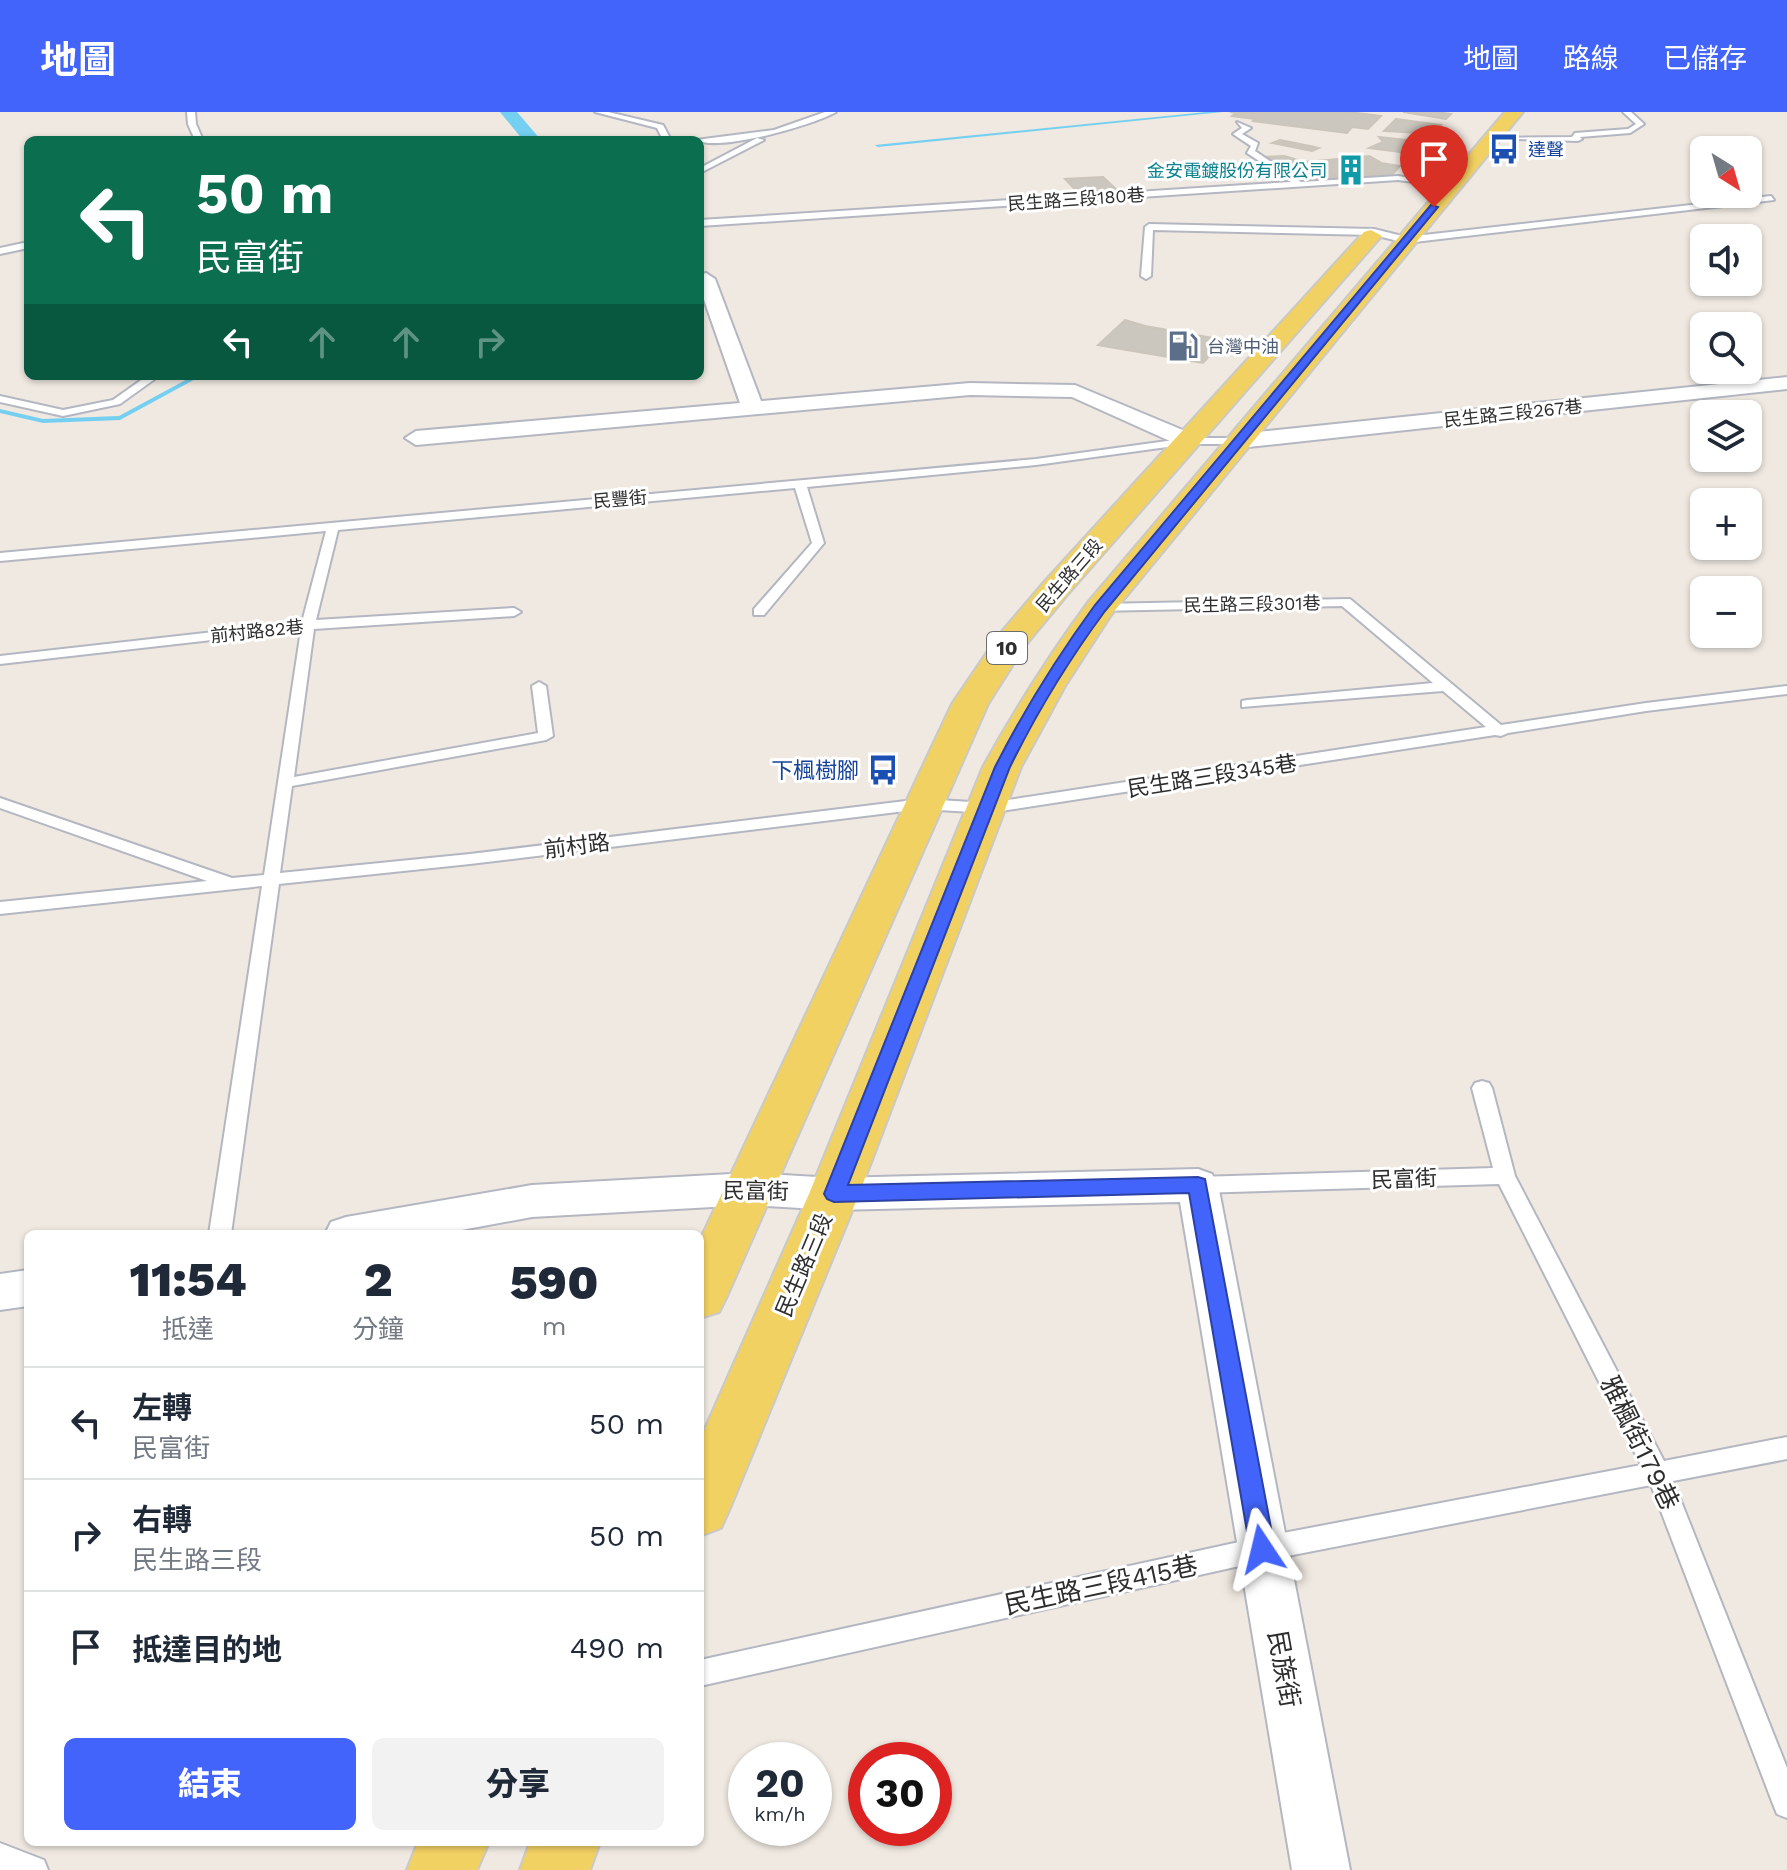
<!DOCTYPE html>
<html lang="zh-TW">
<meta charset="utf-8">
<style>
body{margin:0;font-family:"Work Sans","Noto Sans TC",sans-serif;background:#f2f2f3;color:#1f2937;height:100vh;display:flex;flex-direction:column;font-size:30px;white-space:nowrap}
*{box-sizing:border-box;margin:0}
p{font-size:26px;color:#747a83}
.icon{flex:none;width:44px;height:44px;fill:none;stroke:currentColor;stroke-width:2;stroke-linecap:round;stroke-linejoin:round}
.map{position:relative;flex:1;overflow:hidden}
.details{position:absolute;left:24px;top:1118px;width:680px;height:616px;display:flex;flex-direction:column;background:#fff;border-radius:12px;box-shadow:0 2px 6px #0004}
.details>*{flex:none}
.top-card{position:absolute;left:24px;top:24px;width:680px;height:244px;border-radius:12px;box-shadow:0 2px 6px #0004;background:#0b6e4f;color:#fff;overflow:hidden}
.needle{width:52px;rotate:143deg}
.tools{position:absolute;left:1690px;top:24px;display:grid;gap:16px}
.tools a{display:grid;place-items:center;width:72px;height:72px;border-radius:12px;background:#fff;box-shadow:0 2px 6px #0004;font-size:40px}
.speed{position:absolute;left:728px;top:1630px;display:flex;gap:16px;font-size:40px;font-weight:700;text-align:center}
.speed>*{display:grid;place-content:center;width:104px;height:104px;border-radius:50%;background:#fff;box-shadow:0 2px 6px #0004;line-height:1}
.speed small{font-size:20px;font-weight:400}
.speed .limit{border:12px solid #d22;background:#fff;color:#111}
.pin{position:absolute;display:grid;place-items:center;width:68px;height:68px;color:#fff;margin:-82px -34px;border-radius:50% 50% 50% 0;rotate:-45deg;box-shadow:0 0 8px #0007}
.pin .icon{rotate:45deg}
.me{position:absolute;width:88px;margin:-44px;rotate:350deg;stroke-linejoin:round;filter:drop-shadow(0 0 6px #0008)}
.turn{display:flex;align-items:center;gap:28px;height:168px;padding:0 40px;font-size:36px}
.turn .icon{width:104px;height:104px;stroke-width:2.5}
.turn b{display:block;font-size:56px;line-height:68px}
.lanes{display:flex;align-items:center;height:76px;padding:0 40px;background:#0003;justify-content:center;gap:40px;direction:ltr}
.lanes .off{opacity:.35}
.eta{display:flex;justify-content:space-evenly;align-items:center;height:136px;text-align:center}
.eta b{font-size:48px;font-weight:800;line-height:56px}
.cta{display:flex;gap:16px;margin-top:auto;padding:16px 40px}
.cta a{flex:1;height:92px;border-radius:12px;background:#4264fb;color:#fff;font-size:32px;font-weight:800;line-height:92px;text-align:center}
.cta a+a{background:#f2f2f3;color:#1f2937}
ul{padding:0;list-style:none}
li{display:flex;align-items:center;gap:24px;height:112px;padding:0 40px;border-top:2px solid #e0e1e3}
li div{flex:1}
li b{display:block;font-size:30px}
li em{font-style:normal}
header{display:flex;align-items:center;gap:48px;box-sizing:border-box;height:112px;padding:0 40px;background:#4264fb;color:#fff}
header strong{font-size:38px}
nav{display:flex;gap:44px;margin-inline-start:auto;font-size:28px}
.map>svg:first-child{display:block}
</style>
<header>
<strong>地圖</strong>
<nav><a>地圖</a><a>路線</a><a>已儲存</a></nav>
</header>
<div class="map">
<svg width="1787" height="1758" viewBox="0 0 1787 1758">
<rect width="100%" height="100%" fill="#efe9e1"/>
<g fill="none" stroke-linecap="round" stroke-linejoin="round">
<path fill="#75cff0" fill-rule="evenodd" d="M1206,0H1223L878,35L875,33Z
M193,264H201L120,308L43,311L0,301V297L43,307L119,304Z"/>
<path fill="#75cff0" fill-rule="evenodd" d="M500,0H517L541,28H523Z"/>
</g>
<path fill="#cbc7bf" stroke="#cbc5ba" stroke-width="2" d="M1230,0H1349L1381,4L1368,17L1352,15L1347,21L1253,9L1255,7L1232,4L1236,1Z
M1403,0H1437L1451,2L1446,7Z
M1396,7L1441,13L1433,22L1384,19Z
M1379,25L1425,30L1415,42L1369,36L1383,30Z
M1280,28L1310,34L1319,36L1312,39L1272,31Z
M1284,44L1301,49L1273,52L1264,45Z
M1369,44L1380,50L1366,66L1340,67L1317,49Z
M1316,49L1339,68L1299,69L1274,52Z
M1381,51L1400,54L1391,64L1371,63Z
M1103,65L1118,79L1079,82L1065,67Z
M1125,208L1145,214L1224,228L1203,251L1098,233Z"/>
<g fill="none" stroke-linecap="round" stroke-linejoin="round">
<g stroke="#b4b7c1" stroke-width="4">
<path id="service" d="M187,0H195L196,12L203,28H195L188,12Z
M595,0H608L663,13L671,28H663L657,16Z
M825,0H836C811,14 719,40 696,28L774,18Z
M1623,0H1631L1644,12L1630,21L1580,25L1582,27L1578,29L1488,26L1572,25L1575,21L1628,17L1636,12Z
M1237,10L1251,16L1242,22L1258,31L1255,39L1301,70L1398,64L1456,73L1452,75L1398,68L700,114V108L1291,70L1247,41L1251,34L1233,22L1242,16Z
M757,26L764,28L700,61V56Z
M1771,84L1774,88L1406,131L1374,123L1153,118L1151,164L1146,167L1141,164L1145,115L1149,112L1374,117L1406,125Z
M28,130V136L0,142V136Z
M147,264H159L120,292L63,304L0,290V284L63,298L113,288Z
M1189,326H1239L1245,329L1239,332H1189L1036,353L807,375L824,431L764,503H754V497L812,431L795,376L338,418L316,508L514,496L521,500L514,504L314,517L294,665L538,621L532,574L539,570L546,574L553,624L546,628L292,674L280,761L470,742L922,687L988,691L1486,615L1443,579L1242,595V589L1247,588L1433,571L1342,494L1095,499L1093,496L1100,492L1350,487L1501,613L1646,591L1787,574V582L1646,599L1508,621L1501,624L1495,623L988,701L922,697L470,752L279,772L231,1122H209L262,774L0,802V790L207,769L0,696V686L232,766L264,763L301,518L0,552V544L302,510L326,419L0,449V441L1036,347Z
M1482,969L1489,971L1492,976L1515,1064L1664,1349L1787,1325V1347L1673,1369L1787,1656V1706L1777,1702L1773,1692L1651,1373L1262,1449L700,1574V1548L1262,1425L1641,1353L1499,1072L1198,1081L1191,1079L1188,1073L1191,1067L1198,1065L1493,1056L1472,976L1475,971Z
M0,1731L44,1748L48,1758H0Z"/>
</g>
<g stroke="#b4b7c1" stroke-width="4">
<path id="minor" d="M706,161L715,167L761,289L970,271L1075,273L1197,324L1200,329L1189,336L1181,334L1072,285L970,283L416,333L405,326L416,319L740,291L700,176V163Z
M1787,265V277L1239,336L1228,329L1239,322Z
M1198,1057L1212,1062L1218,1073L1350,1758H1292L1180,1090L834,1098L749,1093L532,1105L440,1122H325L331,1110L346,1105L532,1073L749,1061L834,1066Z
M28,1158V1194L0,1198V1162Z"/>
</g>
<g stroke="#c9c9c9" stroke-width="4">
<path id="primary" d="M1505,0H1523L1111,503L1065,574L1021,655L859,1082L730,1396L721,1416L700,1424V1328L809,1082L983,655C1015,597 1050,542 1089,489Z
M1371,118L1382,124L1378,128L1067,483L1024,535L988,592L727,1184L719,1200L700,1206V1128L952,592L999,523L1045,469L1364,120Z
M418,1730H489L477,1758H407Z
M530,1730H600L590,1758H520Z"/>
</g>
<use href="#service" fill="#fff" fill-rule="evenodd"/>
<use href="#minor" fill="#fff" fill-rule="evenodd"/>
<use href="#primary" fill="#f2d163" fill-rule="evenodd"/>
</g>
<path fill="#4264fb" stroke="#2b41a3" stroke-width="2" d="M1431,93L1438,95L1105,499C1068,549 1037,600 1010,655L848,1073L1198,1065L1205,1067L1275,1437L1271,1446L1262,1450L1253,1446L1250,1437L1189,1081L834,1090L827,1087L824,1082L995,655C1024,598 1057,545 1095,493Z"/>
<defs>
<g id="bus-bare" transform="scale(2.4)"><path d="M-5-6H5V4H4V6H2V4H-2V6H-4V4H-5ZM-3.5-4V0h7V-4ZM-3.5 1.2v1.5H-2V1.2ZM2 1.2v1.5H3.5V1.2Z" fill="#1a4fb4" stroke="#fff" stroke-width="2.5" paint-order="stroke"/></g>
<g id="building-bare" transform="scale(2.4)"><path d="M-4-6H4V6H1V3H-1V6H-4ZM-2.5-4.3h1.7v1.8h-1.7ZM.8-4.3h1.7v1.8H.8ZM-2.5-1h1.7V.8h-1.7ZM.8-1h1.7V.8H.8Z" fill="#0f9aa8" stroke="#fff" stroke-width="2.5" paint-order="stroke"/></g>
<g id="fuel-bare" transform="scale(2.4)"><path d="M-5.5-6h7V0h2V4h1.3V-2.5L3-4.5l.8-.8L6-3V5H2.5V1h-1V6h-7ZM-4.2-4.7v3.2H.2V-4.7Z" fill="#5c6f8a" stroke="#fff" stroke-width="2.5" paint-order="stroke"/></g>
</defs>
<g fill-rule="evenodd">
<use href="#bus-bare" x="1504" y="37"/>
<use href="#building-bare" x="1351" y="58"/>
<use href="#fuel-bare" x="1183" y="234"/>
<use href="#bus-bare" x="883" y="658"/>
</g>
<g text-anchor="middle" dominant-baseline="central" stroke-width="6" stroke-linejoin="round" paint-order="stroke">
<g font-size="18" fill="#164399" stroke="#fff" text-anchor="start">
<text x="1528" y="37">達聲</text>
</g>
<g font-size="18" fill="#0d838f" stroke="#fff" text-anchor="end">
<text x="1327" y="58">金安電鍍股份有限公司</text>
</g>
<g font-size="18" fill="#2e2e2e" stroke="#fff">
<text transform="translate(1076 87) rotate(-4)">民生路三段180巷</text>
<text transform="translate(1513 301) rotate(-6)">民生路三段267巷</text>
<text transform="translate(620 387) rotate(-5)">民豐街</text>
<text transform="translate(1069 463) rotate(-49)">民生路三段</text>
<text transform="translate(1252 492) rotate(-1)">民生路三段301巷</text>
<text transform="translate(257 519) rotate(-6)">前村路82巷</text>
</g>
<g font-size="18" fill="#4e5e75" stroke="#fff" text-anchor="start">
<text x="1207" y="234">台灣中油</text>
</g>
<rect fill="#fff" stroke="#6d6d6d" stroke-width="2" x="987" y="520" width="40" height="32" rx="6"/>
<g font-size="20" font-weight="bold" fill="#2e2e2e">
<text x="1007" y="536">10</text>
</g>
<g font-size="22" fill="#164399" stroke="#fff" text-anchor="end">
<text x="859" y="658">下楓樹腳</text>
</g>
<g font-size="22" fill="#2e2e2e" stroke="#fff">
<text transform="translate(1212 664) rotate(-9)">民生路三段345巷</text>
<text transform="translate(577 734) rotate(-7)">前村路</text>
<text transform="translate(1404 1067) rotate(-2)">民富街</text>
<text transform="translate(756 1079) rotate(1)">民富街</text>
<text transform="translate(804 1153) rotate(-67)">民生路三段</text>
</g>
<g font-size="26" fill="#2e2e2e" stroke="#fff">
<text transform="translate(1640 1331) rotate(64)">雅楓街179巷</text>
<text transform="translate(1101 1473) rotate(-12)">民生路三段415巷</text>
<text transform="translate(1284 1557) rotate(80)">民族街</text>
</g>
</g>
</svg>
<div class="tools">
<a><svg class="needle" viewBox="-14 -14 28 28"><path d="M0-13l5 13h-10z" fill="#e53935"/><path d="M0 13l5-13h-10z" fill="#747a83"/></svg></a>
<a><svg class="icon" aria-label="sound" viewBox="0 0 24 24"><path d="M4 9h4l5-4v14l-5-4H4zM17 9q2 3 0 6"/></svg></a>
<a><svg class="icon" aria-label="search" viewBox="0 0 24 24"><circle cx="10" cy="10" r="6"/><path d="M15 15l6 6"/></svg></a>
<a><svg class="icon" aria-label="layers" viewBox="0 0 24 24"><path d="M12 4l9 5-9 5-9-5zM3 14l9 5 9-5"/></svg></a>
<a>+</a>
<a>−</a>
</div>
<div class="speed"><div>20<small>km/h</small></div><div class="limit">30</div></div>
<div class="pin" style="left:1434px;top:95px;background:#d93025"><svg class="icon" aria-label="arrive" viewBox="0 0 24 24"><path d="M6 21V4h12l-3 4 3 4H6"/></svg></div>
<svg class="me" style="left:1262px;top:1437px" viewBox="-20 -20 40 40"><path d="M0-17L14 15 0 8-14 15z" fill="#4264fb" stroke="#fff" stroke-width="4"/></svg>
<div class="top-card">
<div class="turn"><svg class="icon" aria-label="left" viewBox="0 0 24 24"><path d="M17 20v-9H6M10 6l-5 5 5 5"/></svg><div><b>50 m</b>民富街</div></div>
<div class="lanes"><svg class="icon" aria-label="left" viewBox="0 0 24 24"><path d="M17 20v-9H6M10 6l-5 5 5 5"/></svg><svg class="icon off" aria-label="ahead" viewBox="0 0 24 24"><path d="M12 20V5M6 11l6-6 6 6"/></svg><svg class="icon off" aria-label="ahead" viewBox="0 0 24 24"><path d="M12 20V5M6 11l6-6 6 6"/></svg><svg class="icon off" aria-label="right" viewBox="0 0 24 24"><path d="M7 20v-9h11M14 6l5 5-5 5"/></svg></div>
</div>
<section class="details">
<div class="eta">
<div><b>11:54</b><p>抵達</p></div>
<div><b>2</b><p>分鐘</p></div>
<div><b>590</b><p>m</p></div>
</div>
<ul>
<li><svg class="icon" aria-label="left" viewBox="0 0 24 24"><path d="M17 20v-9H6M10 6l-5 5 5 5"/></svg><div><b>左轉</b><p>民富街</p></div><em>50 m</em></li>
<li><svg class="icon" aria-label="right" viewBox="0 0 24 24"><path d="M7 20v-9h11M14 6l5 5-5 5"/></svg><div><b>右轉</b><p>民生路三段</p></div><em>50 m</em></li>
<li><svg class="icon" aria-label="arrive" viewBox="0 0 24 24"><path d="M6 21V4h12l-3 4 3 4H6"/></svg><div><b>抵達目的地</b></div><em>490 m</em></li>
</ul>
<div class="cta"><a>結束</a><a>分享</a></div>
</section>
</div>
